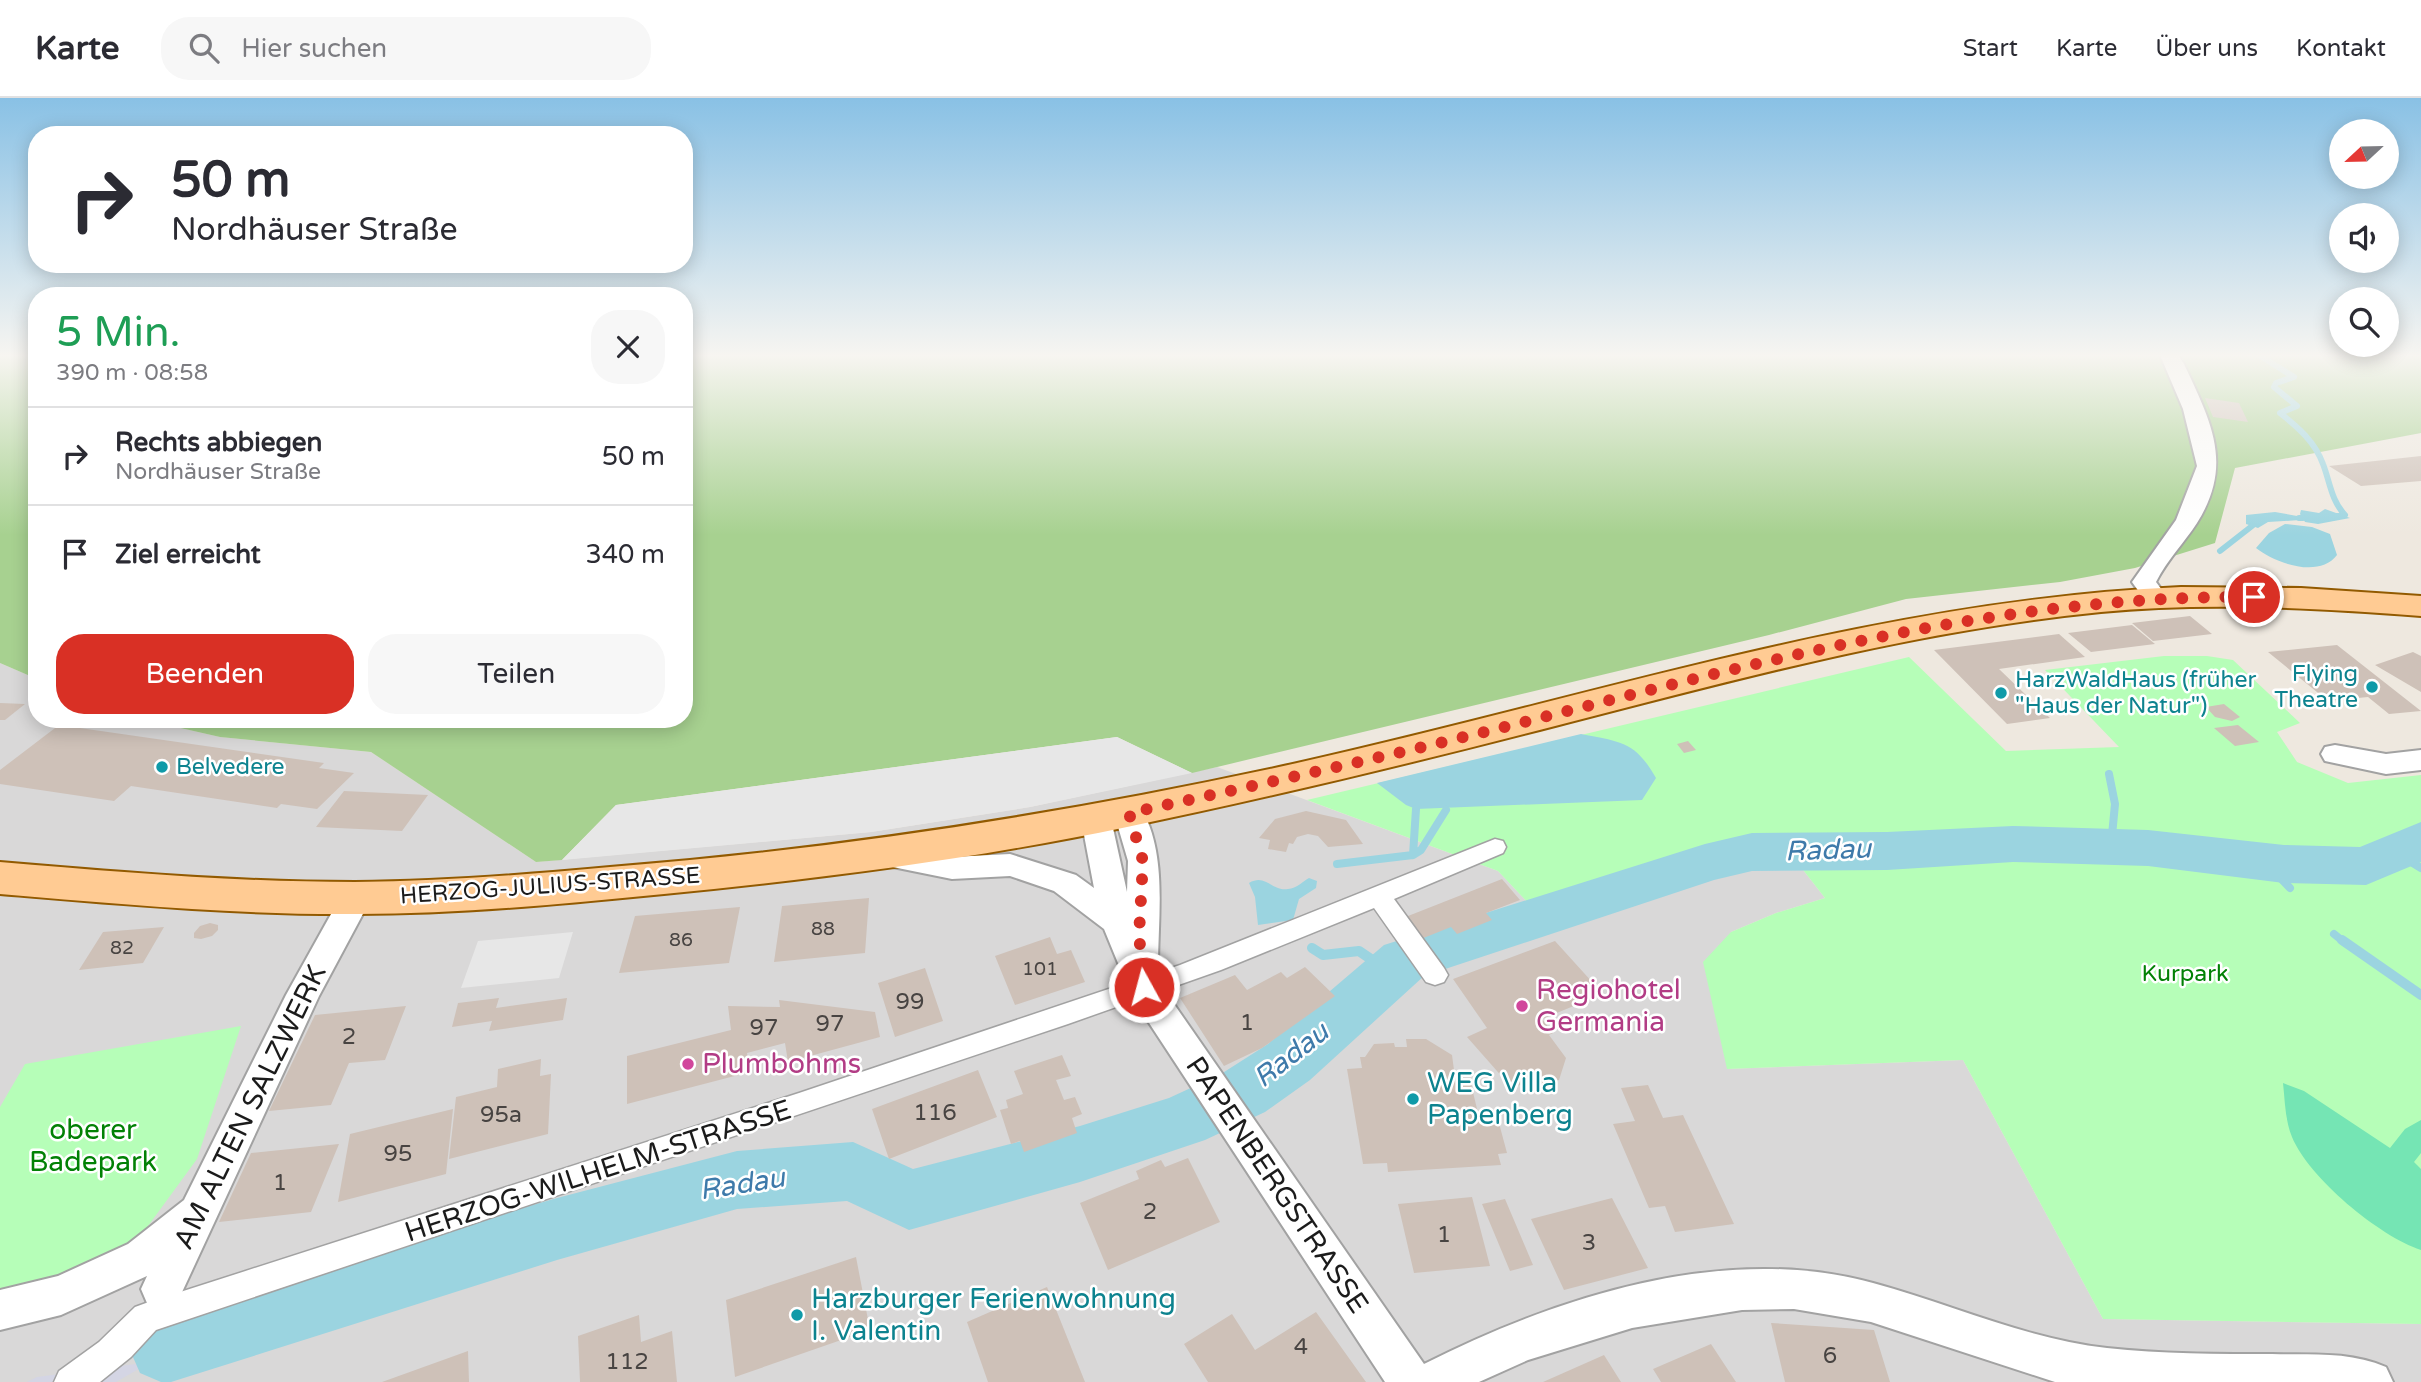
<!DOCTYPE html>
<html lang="de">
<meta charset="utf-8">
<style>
body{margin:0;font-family:"Varela Round",sans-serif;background:#f7f7f7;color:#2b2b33;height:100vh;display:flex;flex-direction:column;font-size:26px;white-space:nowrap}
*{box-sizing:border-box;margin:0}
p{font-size:23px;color:#7c7c81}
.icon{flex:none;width:38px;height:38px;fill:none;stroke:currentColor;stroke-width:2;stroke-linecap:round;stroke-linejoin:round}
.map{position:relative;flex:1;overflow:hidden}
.panel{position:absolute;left:28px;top:189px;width:665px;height:441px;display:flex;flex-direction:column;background:#fff;border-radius:28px;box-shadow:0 4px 18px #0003}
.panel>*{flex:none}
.top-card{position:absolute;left:28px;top:28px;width:665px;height:147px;border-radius:28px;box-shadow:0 4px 18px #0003;background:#fff;color:#2b2b33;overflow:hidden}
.needle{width:46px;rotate:248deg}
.controls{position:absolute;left:2329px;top:21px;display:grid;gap:14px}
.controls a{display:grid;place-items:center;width:70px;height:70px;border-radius:50%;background:#fff;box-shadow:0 4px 18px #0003;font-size:35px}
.pin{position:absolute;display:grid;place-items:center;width:60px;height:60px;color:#fff;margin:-30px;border:4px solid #fff;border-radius:50%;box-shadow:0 2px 7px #0007}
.me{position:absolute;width:77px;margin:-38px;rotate:353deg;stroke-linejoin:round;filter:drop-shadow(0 0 5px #0008)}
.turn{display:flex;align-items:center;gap:24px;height:147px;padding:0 28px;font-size:32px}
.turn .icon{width:91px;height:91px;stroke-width:2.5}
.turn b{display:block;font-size:49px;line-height:60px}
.round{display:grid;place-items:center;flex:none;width:74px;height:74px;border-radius:28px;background:#f7f7f7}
.head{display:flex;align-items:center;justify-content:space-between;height:119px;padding:0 28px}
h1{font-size:42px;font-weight:600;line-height:52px;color:#1e9e55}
.cta{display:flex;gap:14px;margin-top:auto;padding:14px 28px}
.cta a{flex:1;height:80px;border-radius:28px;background:#d93025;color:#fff;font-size:28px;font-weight:600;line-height:80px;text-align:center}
.cta a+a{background:#f7f7f7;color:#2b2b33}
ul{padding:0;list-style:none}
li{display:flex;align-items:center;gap:21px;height:98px;padding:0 28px;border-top:2px solid #e1e1e2}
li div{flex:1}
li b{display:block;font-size:26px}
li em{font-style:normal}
header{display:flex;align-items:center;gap:42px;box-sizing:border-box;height:98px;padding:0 35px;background:#fff;border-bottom:2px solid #e1e1e2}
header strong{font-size:33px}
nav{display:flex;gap:38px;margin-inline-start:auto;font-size:24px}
.search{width:490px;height:63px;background:#f7f7f7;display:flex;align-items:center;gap:18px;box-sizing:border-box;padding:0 24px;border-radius:28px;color:#7c7c81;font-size:26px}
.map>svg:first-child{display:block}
</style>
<header>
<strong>Karte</strong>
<div class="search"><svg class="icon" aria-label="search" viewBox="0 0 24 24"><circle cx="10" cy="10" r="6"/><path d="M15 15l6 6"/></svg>Hier suchen</div>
<nav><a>Start</a><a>Karte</a><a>Über uns</a><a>Kontakt</a></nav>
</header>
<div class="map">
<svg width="2421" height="1284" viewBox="0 0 2421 1284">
<rect width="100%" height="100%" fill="#eee8df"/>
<path fill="#d9d8d8" d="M0,565L37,581V621H141L220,639L371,654L536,764L871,734L1030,709L1217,669L1498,773L1547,825L1751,765L1800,768L1825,800L1776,815L1731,834L1727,971L1963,962L2103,1221L2421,1226V1284H0Z"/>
<path fill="#a7d190" d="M0,257H37V581L0,565Z
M684,257H2421V335L2235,370L2215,445L2135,470L2060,484L1906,501L1769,537L1192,675L1117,639L616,707L562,762L536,764L371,654L220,639L141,621H684Z"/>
<path fill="#b6feb8" d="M2164,558H2207L2233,562L2300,625L2277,634L2297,664L2348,685L2421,677V1226L2103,1221L1963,962L1727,971L1703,864L1731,834L1776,815L1825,800L1800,768L1750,765L1547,825L1498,773L1307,702L1909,559L2006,653L2119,649L2045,572Z
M241,928L197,1061L140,1139L25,1193L0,1197V1009L25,966Z"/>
<path fill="#75e5b4" d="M2283,985L2304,993L2390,1050L2405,1031L2421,1022V1055L2414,1064L2421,1071V1152C2379,1138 2309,1080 2292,1039C2285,1022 2285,1003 2283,985Z"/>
<path fill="#e7e7e7" d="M1117,639L1192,675L1030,709L871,734L562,762L616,707Z
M573,834L559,880L461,890L478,843Z"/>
<path fill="#d4d5e4" d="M151,1264L116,1284H27L37,1279Z"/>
<path fill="#9bd4e0" d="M2325,411L2350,420L2318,426L2305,424L2300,416L2301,412L2319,415Z
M2275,414L2297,418L2300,422L2268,424L2258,430L2246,426V417Z
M2285,426L2312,429L2330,436L2337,457C2319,481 2275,465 2256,450L2269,435Z
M1581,636C1621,644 1635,643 1656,680L1642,702L1416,711L1406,707L1377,685Z
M1309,780L1317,783L1316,790L1299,801L1293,822L1258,827L1255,799L1249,785C1266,775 1272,794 1288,791C1297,790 1302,784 1309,780Z"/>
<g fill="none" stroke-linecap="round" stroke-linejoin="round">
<path stroke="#9bd4e0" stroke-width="6" d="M2259,257L2294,279L2276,285L2274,289L2297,308L2280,315C2298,329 2315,344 2323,366C2330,384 2331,402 2345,417L2336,418
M2299,420H2303
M2220,453L2252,428"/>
<path stroke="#9bd4e0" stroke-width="8" d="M2109,676L2115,706L2111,748
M2393,753L2421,770
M1413,757L1421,752L1446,712
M2265,764L2290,790
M1337,766L1413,757L1416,711
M2334,836L2344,844"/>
<path stroke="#9bd4e0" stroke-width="10" d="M2342,842L2421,897
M1312,850L1323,857L1359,853L1390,874"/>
<path fill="#9bd4e0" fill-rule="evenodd" d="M2421,724V764L2366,787L2284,785L2148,768L2013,764L1887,772L1752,773L1714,782L1424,878L1310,982L1265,1014L1205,1042L1080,1084L909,1132L847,1103L737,1111L557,1162L171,1284H161L140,1275L129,1250L140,1225L165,1214L557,1100L737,1053L853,1044L913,1071L1080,1028L1169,1000L1221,976L1268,946L1384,847L1705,746L1752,735L1887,734L2013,728L2148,732L2284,747L2360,749Z"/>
</g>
<path fill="#cec1b8" d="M2205,300L2239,305L2248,324L2213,319Z
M2421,358V383L2361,388L2329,368Z
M2190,518L2212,536L2153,543L2132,525Z
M2132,527L2155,546L2091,554L2068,535Z
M2059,536L2085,559L1999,571L2050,620L2007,626L1934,552Z
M2337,547L2421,613L2389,616L2368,599L2328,603L2268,554Z
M2413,554L2421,558V594L2375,567Z
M0,605L25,606L5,622H0Z
M2224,606L2240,619L2232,623L2215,619L2206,609Z
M59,627L324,665L319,670L354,675L317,711L281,706L277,710L131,688L114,703L0,686V672Z
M2238,627L2259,644L2235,648L2214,630Z
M1688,643L1696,652L1684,655L1677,646Z
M344,693L428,697L402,733L316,729Z
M1306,713L1346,722L1363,746L1328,749L1318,738L1308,736L1297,739L1293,746L1289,745L1286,754L1268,751L1270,742L1259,740L1275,721Z
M1502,781L1520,802L1486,815L1492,822L1457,836L1451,829L1421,841L1403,820Z
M869,800L865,855L774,864L782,808Z
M740,809L729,865L619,875L635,818Z
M210,825L218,827V832L212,838L201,841L194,840V835L200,828Z
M164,829L143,865L79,872L103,834Z
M1050,839L1057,856L1071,852L1085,884L1015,907L995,858Z
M1555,843L1603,896L1542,921L1553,935L1549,937L1566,960L1559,982L1533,993L1525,985L1512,990L1467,939L1487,930L1453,881Z
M1305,869L1335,898L1262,950L1224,968L1180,900L1235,877L1247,892L1281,874L1287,880Z
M925,870L943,923L895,939L878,885Z
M499,900L496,910L567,900L563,922L489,933L492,923L452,929L458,905Z
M779,902L875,914L880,939L788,964L785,945L747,955L750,974L627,1006V958L731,932L728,908L780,909Z
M406,908L385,962L349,965L331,1007L269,1013L315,917Z
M1406,941H1426L1452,957L1456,987L1471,986L1478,1015L1496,1014L1507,1055L1498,1056L1501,1067L1388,1074L1387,1065L1363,1066L1347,971L1362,970L1360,959H1365L1374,946L1394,945L1395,949H1407Z
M1062,957L1071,978L1056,982L1064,1002L1075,999L1082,1016L1072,1020L1077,1035L1024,1054L1020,1043L1011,1046L1000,1012L1008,1010L1006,1002L1023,996L1014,973Z
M541,961L540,978L551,976L548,1036L449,1061L456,999L497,989L498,971Z
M978,972L997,1019L889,1061L872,1011Z
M1648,987L1663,1020L1683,1017L1734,1126L1675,1134L1665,1108L1649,1110L1613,1026L1635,1023L1621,990Z
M453,1011L446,1076L338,1104L350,1036Z
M339,1046L311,1114L219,1124L251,1055Z
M1188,1060L1220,1124L1108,1172L1080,1105L1139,1081L1136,1073L1161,1062L1165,1069Z
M1472,1099L1490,1168L1414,1175L1398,1106Z
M1612,1100L1648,1170L1564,1192L1531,1121Z
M1505,1101L1533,1167L1510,1173L1482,1106Z
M856,1159L870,1232L735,1279L726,1202Z
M1047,1189L1085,1284H988L967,1224Z
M1316,1214L1366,1284H1208L1184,1246L1232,1216L1255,1252Z
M639,1217L641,1244L672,1233L677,1284H580L578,1238Z
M1771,1225L1874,1232L1890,1284H1785Z
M1711,1246L1736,1284H1661L1653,1271Z
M468,1253L469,1284H382Z
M1604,1257L1621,1284H1543Z"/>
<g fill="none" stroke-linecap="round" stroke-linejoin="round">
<g stroke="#a2a2a2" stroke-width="3">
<path id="pedestrian" d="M1495,741L1503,743L1506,749L1503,755L1394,801L1444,870L1448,877L1444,884L1435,887L1426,884L1374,810L1221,872L1068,926L156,1232L131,1259L100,1284H54L59,1273L99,1244L135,1209L146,1205L799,995L1180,867Z"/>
</g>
<g stroke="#a2a2a2" stroke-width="4">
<path id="minor" d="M2160,257H2178L2184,266C2211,324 2234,366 2197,425C2184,445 2167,462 2156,484L2168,500L2165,505H2147L2132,484L2176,422L2197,368L2183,311Z
M2335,647L2386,656L2421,652V672L2386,676L2325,663L2321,656L2325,649Z
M1129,705L1140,708C1168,755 1158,817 1158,869L1155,875L1158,883L1424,1266C1557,1199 1724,1144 1873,1185C1951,1206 2026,1241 2107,1250C2162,1256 2217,1256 2272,1256C2311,1257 2349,1253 2386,1269L2393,1284H2055L1871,1224L1794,1211L1742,1212L1632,1230L1528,1262L1479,1284H1385L1132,899L1104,831L1054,793L1010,778L952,781L878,766L874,758L878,750L889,747L952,759L1010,756L1076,777L1094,790L1081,721L1085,714L1096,711L1107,714L1111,721L1127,794L1128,763L1114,715L1118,708Z
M356,787L367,791L372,799L319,898L177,1205L162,1211L147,1205L141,1191L147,1178L61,1217L0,1232V1192L58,1178L128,1146L184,1102L286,897L345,791Z"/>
</g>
<g stroke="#925a00" stroke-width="4">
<path id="primary" d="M2181,489L2301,490L2421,498V518C2315,510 2207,504 2101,514C1917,532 1737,581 1559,627C1416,664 1272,699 1127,729C974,761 819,781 664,796C562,806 459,816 357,816C238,817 119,806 0,796V764C118,774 236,784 355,784C440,783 525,777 610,769C836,751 1057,717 1279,669C1577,604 1874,502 2181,489Z"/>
</g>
<use href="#pedestrian" fill="#fff" fill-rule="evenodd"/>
<use href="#minor" fill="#fff" fill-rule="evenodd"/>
<use href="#primary" fill="#ffcb93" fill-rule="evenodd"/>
</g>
<linearGradient id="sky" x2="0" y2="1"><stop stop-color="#89c1e5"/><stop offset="0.59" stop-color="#f7f5f1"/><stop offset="1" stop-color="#f7f5f1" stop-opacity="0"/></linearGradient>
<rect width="2421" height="437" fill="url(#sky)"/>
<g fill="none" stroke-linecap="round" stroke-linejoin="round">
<path stroke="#d93025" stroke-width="12" stroke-dasharray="0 21.6" d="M1144,889L1139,837L1143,763L1129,715C1266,685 1404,655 1540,620C1775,560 2010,497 2254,499"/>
</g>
<g fill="#0f9aa8" stroke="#fff" stroke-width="2.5">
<circle cx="2372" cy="589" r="7"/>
<circle cx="2001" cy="595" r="7"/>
<circle cx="162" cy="669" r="7"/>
<circle cx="1413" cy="1001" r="7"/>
<circle cx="797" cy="1217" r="7"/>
</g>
<g fill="#d1479c" stroke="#fff" stroke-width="2.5">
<circle cx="1522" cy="908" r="7"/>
<circle cx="688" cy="966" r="7"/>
</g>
<g text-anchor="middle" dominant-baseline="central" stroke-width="5" stroke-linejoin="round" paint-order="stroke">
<g font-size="19" fill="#484442">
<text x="823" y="831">88</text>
<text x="681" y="842">86</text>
<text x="122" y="850">82</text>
<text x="1040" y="871">101</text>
</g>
<g font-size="23" fill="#0d838f" stroke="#fff" text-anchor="start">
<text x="2358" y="576" text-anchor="end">Flying<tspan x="2358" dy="26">Theatre</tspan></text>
<text x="2015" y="582">HarzWaldHaus (früher<tspan x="2015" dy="26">"Haus der Natur")</tspan></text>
<text x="176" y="669">Belvedere</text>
</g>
<g font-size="23" fill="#1b1b1b" stroke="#fff">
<text transform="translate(550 788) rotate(-4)">HERZOG-JULIUS-STRASSE</text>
</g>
<g font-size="23" fill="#028105" stroke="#fff">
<text x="2185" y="876">Kurpark</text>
</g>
<g font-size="23" fill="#484442">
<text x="910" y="904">99</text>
<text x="1247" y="925">1</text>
<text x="830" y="926">97</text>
<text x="764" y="930">97</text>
<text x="349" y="939">2</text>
<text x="935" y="1015">116</text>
<text x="501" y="1017">95a</text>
<text x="398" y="1056">95</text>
<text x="280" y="1085">1</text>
<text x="1150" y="1114">2</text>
<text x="1444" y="1137">1</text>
<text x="1589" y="1145">3</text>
<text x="1301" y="1249">4</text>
<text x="1830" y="1258">6</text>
<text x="627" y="1264">112</text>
</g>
<g font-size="28" font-style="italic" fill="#3e7aaa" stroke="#fff">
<text transform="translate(1828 752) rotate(-2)">Radau</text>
<text transform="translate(1291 957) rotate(-38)">Radau</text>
<text transform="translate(742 1086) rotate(-9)">Radau</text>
</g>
<g font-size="28" fill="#b23c85" stroke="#fff" text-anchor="start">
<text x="1536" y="892">Regiohotel<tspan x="1536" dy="32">Germania</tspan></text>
<text x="702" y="966">Plumbohms</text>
</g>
<g font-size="28" fill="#0d838f" stroke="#fff" text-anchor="start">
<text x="1427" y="985">WEG Villa<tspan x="1427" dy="32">Papenberg</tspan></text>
<text x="811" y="1201">Harzburger Ferienwohnung<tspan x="811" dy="32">I. Valentin</tspan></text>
</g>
<g font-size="28" fill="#1b1b1b" stroke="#fff">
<text transform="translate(250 1009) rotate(-64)">AM ALTEN SALZWERK</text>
<text transform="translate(598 1073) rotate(-18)">HERZOG-WILHELM-STRASSE</text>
<text transform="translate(1277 1087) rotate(56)">PAPENBERGSTRASSE</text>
</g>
<g font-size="28" fill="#028105" stroke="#fff">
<text x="93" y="1032">oberer<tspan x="93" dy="32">Badepark</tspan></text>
</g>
</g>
</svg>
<div class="controls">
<a><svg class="needle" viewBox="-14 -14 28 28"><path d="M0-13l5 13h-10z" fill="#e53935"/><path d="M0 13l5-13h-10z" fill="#7c7c81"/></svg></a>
<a><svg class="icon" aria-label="sound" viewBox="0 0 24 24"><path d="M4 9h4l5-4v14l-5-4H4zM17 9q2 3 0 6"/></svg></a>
<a><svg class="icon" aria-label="search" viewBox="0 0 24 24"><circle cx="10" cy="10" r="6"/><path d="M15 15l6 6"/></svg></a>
</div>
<div class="pin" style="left:2254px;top:499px;background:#d93025"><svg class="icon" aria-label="arrive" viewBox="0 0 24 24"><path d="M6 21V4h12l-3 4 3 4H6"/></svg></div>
<svg class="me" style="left:1144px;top:889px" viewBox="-20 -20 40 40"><circle r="17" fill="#d93025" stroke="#fff" stroke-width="3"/><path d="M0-11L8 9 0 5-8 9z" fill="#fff"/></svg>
<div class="top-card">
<div class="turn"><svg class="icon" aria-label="right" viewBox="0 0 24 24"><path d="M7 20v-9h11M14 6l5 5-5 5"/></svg><div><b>50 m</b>Nordhäuser Straße</div></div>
</div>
<section class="panel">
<div class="head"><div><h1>5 Min.</h1><p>390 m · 08:58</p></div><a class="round"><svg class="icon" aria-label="close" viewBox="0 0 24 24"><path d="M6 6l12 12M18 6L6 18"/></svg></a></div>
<ul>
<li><svg class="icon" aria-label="right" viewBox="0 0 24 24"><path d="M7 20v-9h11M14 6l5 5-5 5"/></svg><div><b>Rechts abbiegen</b><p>Nordhäuser Straße</p></div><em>50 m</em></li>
<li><svg class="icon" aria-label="arrive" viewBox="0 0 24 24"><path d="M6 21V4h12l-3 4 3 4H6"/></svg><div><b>Ziel erreicht</b></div><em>340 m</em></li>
</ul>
<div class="cta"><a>Beenden</a><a>Teilen</a></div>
</section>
</div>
